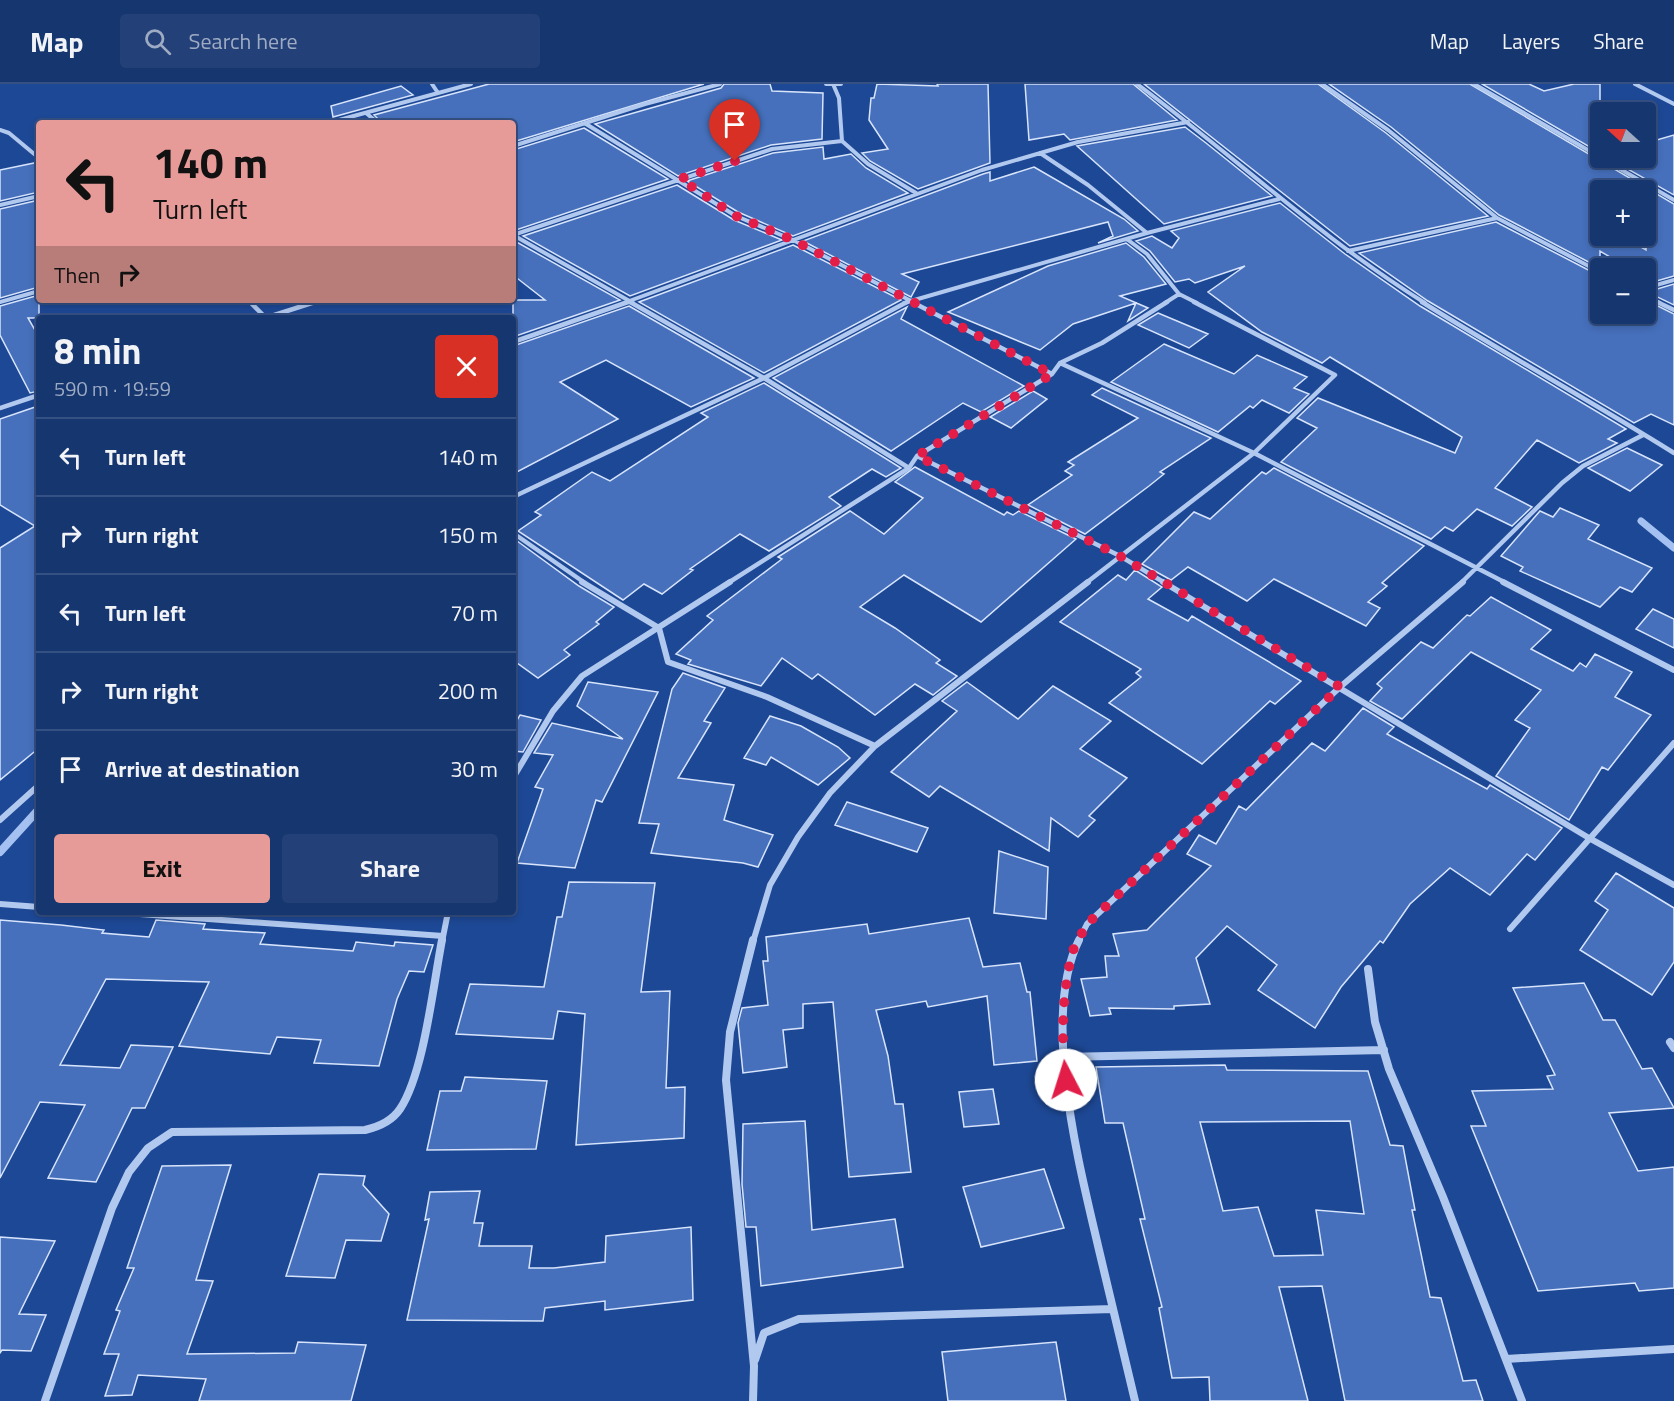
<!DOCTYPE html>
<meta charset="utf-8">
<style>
body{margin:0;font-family:"Titillium Web",sans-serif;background:#234178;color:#f1f3f6;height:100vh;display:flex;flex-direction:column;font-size:22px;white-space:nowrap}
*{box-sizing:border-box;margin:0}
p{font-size:20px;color:#9eabc3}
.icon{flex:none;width:33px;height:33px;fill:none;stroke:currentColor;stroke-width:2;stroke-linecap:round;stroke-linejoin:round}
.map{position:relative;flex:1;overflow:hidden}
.side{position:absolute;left:36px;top:231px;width:480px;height:600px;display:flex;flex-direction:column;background:#163670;border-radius:6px;box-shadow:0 3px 9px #0003,0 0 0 2px #355083}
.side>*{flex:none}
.guide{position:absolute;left:36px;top:36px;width:480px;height:183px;border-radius:6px;box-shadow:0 3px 9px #0003,0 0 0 2px #355083;background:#e69b98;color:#111;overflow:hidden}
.needle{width:39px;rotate:291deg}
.controls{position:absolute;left:1590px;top:18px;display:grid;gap:12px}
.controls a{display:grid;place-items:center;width:66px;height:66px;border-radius:6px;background:#163670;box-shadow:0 3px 9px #0003,0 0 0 2px #355083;font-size:30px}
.pin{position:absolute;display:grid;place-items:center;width:51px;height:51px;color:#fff;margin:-62px -26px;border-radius:50% 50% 50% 0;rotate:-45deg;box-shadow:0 0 6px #0007}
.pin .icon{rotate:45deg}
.me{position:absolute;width:66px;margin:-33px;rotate:355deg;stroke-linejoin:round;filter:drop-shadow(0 0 4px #0008)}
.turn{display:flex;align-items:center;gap:21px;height:126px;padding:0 18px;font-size:27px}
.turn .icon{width:78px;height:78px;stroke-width:2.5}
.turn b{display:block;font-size:42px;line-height:51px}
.then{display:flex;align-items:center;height:57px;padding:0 18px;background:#0003;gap:12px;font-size:22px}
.round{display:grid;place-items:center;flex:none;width:63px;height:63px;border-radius:6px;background:#234178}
.overview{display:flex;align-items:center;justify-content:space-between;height:102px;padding:0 18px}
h1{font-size:36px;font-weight:700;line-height:45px}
.cta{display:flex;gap:12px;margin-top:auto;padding:12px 18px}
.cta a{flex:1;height:69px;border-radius:6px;background:#e69b98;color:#111;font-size:24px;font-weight:700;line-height:69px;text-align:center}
.cta a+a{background:#234178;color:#f1f3f6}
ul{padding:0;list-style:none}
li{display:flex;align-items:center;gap:18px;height:78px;padding:0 18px;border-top:2px solid #355083}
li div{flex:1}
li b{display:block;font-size:22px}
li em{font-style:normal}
header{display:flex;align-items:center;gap:36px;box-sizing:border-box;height:84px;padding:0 30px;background:#163670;border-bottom:2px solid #355083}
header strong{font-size:28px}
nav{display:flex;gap:33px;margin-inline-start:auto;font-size:21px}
.search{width:420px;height:54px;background:#234178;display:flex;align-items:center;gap:15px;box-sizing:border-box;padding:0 21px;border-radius:6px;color:#9eabc3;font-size:22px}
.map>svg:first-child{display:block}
</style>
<header>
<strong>Map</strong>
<div class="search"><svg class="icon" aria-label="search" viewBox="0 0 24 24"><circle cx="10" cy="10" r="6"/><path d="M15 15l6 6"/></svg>Search here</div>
<nav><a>Map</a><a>Layers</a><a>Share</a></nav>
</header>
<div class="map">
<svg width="1674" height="1317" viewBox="0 0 1674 1317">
<rect width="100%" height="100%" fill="#1d4895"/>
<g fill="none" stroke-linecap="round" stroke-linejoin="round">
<path stroke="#a4c1f1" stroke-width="7" d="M1641,437L1674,464"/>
<path stroke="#a4c1f1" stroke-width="8" d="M0,768L39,725"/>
</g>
<path fill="#4670bc" stroke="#d7e4fb" stroke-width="1.5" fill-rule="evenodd" d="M489,0H704L513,58V39H382L374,31Z
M724,0H770L772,7L823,9L822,55L771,61L678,92L595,40L721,4Z
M877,0L938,2L937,0H988L990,79L918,105L870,77L862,69L888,65L869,36L871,14H874Z
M1025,0H1133L1177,36L1070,56L1064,50L1029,56Z
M1144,0H1318L1386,49L1488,132L1350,162Z
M1329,0H1470L1674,120V192L1646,200V184H1628L1600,167V184L1499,131L1391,43ZM1600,106H1646V166L1622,152H1600Z
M1482,0H1529L1544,7L1574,0H1600V69Z
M401,2L413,11L333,33L331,22Z
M1185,43L1206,59L1272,112L1164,140L1077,62Z
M584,44L668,95L513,147V66Z
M1674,51V111L1608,74H1646V59Z
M823,63L824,75L851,70L866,84L908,109L793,152L738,128L687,97L773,69Z
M39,78V108L0,117V86Z
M1034,83L1124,135L1138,147L1098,159L1113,152L1108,138L902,190L919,198L911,213L803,157L983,90L990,88V97Z
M677,101L734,136L782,156L630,212L523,152Z
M39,116V203L0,214V125Z
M1280,119L1345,170L1420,222L1626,345L1608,355L1617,359L1579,379L1537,356L1495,404L1532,423L1512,442L1477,425L1453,447L1445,443L1431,455L1281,378L1317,344L1297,334L1318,314L1455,369L1462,353L1330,273L1322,279L1262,248L1208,208L1245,182L1195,199L1189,195L1175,198L1150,167L1136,157L1152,152L1172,164L1179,154L1171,147Z
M1496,138L1600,192V230H1646V216L1674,230V341L1651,330L1634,339L1428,217L1359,169Z
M513,156L620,216L513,253V216H545L513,191Z
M1126,159L1144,173L1166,200L1120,212L1148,224L1128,237L1136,219L1073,240L1040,266L948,228L1048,182Z
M793,161L901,216L764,289L639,218Z
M1674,200V221L1647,208Z
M39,211V234H28L39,253V307L30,309L0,251V222Z
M629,222L754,294L691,323L606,276L560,298L618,335L513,390V262Z
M907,223L901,235L1024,302L981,328L963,319L891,367L773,294Z
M1158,229L1208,250L1189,264L1138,241Z
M1164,260L1234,290L1257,271L1307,293L1294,304L1309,310L1289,329L1262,316L1253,324L1250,322L1218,348L1111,298Z
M764,299L901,384L886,393L872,385L829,413L841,422L769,467L740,450L690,485L693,486L662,510L644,500L623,516L518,447L541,431L535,428L592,388L610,397L708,333L701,329Z
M1102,304L1211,354L1160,388L1164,390L1149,402L1085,450L1028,421L1072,391L1065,387L1074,381L1068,378L1138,334L1092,311Z
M1033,307L1047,315L1011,344L990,333Z
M39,316V664L0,696V464L35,442L0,421V335L38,322L35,317Z
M1627,364L1662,381L1630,407L1588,384Z
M915,383L1004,431L1007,428L1013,431L1019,427L1076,455L981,538L904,491L860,523L895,544L940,576L936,579L957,592L933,611L915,600L875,631L818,590L812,595L782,574L761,602L688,580L691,576L676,570L713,536L707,532L782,475L778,473L850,427L884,450L923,414L895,398Z
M1274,384L1424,462L1382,499L1387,502L1368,518L1380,524L1366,542L1274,495L1247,517L1188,483L1171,496L1142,480L1194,428L1210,435L1262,388L1266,390Z
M1560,424L1599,441L1588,455L1652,484L1632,508L1620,503L1600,523L1520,487L1523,483L1501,472L1540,427L1553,433Z
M513,454L579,502L614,523L596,538L599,540L564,566L570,571L538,594L513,576Z
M1135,486L1162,503L1148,515L1188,537L1192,532L1301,597L1275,620L1270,617L1202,680L1109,619L1141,593L1136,589L1141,585L1060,538L1118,491L1126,496Z
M1491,513L1551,546L1531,565L1573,587L1580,579L1586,583L1595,570L1632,588L1615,613L1651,631L1608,686L1602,683L1569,736L1496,692L1530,644L1515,636L1541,606L1471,568L1402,635L1370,617L1382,604L1377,600L1421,558L1433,564L1467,531L1470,532Z
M1653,525L1674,535V564L1636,545Z
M683,589L725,604L704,637L711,639L678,694L734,701L724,736L773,751L758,783L743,779L651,769L659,740L639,739L672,605Z
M588,598L658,608L602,718L596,716L575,784L517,779L543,705L535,703L553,671L534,669L552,639L623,655L577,622Z
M967,598L1018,635L1053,602L1111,637L1080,665L1127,694L1089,732L1095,736L1078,753L1051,734L1049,767L940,702L929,713L891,688L957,627L942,617Z
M1363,624L1394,643L1387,650L1487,705L1490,701L1562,744L1535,776L1527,770L1490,811L1450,784L1410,820L1383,859L1380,857L1341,903L1315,944L1258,906L1277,881L1227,842L1196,874L1210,920L1174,922V925L1109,924L1111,930L1090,932L1081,895L1107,893L1105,872H1119L1113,850L1147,846L1211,782L1187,770L1199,751L1216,760L1239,722L1246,726L1312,659L1325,667Z
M520,631L541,636L523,668L513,667V643Z
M770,632L801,642L838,663L850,674L818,701L771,673L766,681L744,674Z
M847,718L928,744L917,768L835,741Z
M999,767L1048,783L1046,835L994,829Z
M1616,789L1674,824V878L1652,911L1580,866L1608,826L1595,817Z
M569,798L655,799L641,908L670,907L666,1004L685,1003L684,1054L576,1061L585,930L558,927L553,955L456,950L470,900L544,903L557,833H562Z
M969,834L983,883L1020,879L1027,908H1030L1037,977L994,981L987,912L928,923L926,917L876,926L888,972L895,1020H903L911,1088L849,1093L833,918L803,920V944L783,946L787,983L743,989L738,939L742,924L768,921L763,877H768L766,853L867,840L869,850Z
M0,836L61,841L104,846L102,849L149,853L156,836L205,840L203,845L265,849L260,860L353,867L356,858L394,862L395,858L433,861L424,888L409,887L397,915L379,982L314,979L321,956L277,953L270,970L179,962L209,898L106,895L60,981L120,984L131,961L173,963L145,1024H132L96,1098L48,1094L85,1021L40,1018L0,1094Z
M1584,899L1603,936H1615L1642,985L1652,984L1674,1024L1609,1029L1638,1087L1674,1083V1204L1639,1207L1635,1199L1538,1207L1471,1042H1486L1472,1007L1553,1005L1547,992L1555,991L1513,904Z
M1225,981L1227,986L1368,987L1390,1061L1403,1062L1415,1126H1412L1430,1213L1441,1214L1463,1297L1476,1296L1483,1317H1345L1322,1202L1279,1203L1308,1317H1210L1209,1293L1172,1294L1159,1224L1162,1223L1140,1135H1145L1123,1039H1105L1096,983ZM1350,1037L1364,1130L1316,1126L1323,1171L1274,1172L1258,1123L1223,1127L1200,1038Z
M465,993L547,997L536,1065L427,1066L440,1007H461Z
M993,1005L999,1040L964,1043L959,1008Z
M805,1037L812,1146L895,1135L903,1183L761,1202L756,1143H746L742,1100L743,1040Z
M231,1081L196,1196L213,1197L187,1270L295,1269L298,1258L366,1261L351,1317H199L206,1295L138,1291L132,1311L105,1312L119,1270H104L120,1227L116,1226L134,1184H127L162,1082Z
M1044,1085L1064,1144L981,1163L963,1103Z
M319,1090L365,1092L363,1101L389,1130L381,1157L346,1156L335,1194L286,1192Z
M480,1107L474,1139H483L479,1162H532L529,1184H554L605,1178L606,1152L691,1143L693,1216L605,1226V1217L545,1224L543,1237L407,1236L429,1135L425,1136L430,1108Z
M0,1153L55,1157L19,1230L46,1231L31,1267L2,1266L0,1269Z
M1056,1258L1066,1317H948L942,1268Z"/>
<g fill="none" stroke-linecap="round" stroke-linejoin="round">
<path stroke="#b1c8ef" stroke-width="4" d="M432,0L438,9
M826,0H841
M833,0L839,14L842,57L868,80L916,109
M1137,0C1234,72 1322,155 1425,219
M1322,0L1388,46L1497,134L1600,188
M1474,0L1600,73
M1635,0L1674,20
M366,29L378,39
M328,39L471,0
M586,40L736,132L793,156L915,219
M0,46L9,49L39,74
M513,62L645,20L720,0
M1040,69L1088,101L1147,149
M1601,74L1674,116
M0,121L39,112
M513,151L633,219
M513,151L772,65L842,57
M1128,156L1147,170L1179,210L1197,219
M1348,167L1497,134
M1646,204L1674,196
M1646,212L1660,219
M248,216L251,219
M0,218L39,207
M310,219L320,216
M624,219L982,86L1078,58L1188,38
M904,219L1147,149L1279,115
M1165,219L1179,210"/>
<path stroke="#b1c8ef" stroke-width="4.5" d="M250,218L266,234
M630,218L764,294L909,384
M912,218L1052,290
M1422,218C1505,270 1591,317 1674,369
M1657,218L1674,226
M265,234L315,218
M513,258L628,218
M1060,279L1254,369L1506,499
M0,324L39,311
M917,372L1120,472L1165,499
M513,413L764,294L907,218
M513,449L585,499
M728,499L909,384L917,372L1052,290L1060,279L1102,259L1167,218
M1086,499L1254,369L1335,291L1194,218
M1461,499L1562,399L1583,382L1643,351"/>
<path stroke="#b1c8ef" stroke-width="6" d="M582,498L659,544L668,578L767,613L875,662
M1163,498L1589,754L1674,801
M1503,498L1674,586
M513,694L553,627L582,592L730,498
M0,736L39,701
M0,820L39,823
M112,828L443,852
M1510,845L1674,659
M442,858L448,828
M753,858L770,801L798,753L830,709L875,662L1088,498
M1078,858L1087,840L1340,603L1463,498"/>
<path stroke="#b1c8ef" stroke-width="8" d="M1079,856C1040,934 1080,1084 1099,1166C1111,1216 1123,1267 1135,1317
M1368,885L1375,938L1389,985L1443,1113L1522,1317
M1670,958L1674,964
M1063,973L1384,966
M1506,1275L1674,1265
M755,1276L764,1249L799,1235L1112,1225
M45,1317L112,1124L129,1088L148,1064L172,1048L365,1046C378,1043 392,1037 400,1025C424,989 433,902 442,856
M753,1317L754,1282L726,996L730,948L753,856"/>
</g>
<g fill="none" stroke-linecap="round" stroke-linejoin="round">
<path stroke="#e11d48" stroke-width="10" stroke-dasharray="0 18" d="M735,77L680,95L736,132L793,156L1052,290L917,372L1120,472L1340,603L1087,840C1082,850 1073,862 1071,874C1062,913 1061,957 1066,996"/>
</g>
</svg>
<div class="controls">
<a><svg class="needle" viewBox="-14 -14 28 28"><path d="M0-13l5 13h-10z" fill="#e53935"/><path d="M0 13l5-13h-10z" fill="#9eabc3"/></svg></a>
<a>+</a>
<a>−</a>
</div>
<div class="pin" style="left:735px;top:77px;background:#d93025"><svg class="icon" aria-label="arrive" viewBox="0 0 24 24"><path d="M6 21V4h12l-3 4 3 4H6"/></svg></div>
<svg class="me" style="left:1066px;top:996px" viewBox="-20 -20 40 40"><circle r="19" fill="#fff"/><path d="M0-13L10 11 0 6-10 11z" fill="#e11d48"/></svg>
<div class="guide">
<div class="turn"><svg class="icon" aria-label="left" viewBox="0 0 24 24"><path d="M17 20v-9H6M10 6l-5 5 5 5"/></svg><div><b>140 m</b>Turn left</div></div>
<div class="then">Then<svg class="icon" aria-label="right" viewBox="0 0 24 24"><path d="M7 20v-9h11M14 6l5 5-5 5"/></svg></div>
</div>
<section class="side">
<div class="overview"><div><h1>8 min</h1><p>590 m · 19:59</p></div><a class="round" style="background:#d93025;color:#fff"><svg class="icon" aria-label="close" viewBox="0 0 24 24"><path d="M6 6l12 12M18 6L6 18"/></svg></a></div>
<ul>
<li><svg class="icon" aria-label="left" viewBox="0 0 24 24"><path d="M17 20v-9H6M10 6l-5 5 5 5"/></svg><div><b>Turn left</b></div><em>140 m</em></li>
<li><svg class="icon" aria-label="right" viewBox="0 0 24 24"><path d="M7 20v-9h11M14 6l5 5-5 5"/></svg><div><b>Turn right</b></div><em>150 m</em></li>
<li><svg class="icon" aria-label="left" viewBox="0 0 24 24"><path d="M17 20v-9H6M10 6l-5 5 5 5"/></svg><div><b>Turn left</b></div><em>70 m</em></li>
<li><svg class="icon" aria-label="right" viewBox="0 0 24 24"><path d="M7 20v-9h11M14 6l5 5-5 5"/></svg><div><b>Turn right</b></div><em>200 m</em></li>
<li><svg class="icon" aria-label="arrive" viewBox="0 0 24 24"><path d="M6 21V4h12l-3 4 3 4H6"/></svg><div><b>Arrive at destination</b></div><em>30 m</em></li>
</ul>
<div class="cta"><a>Exit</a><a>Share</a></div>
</section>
</div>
